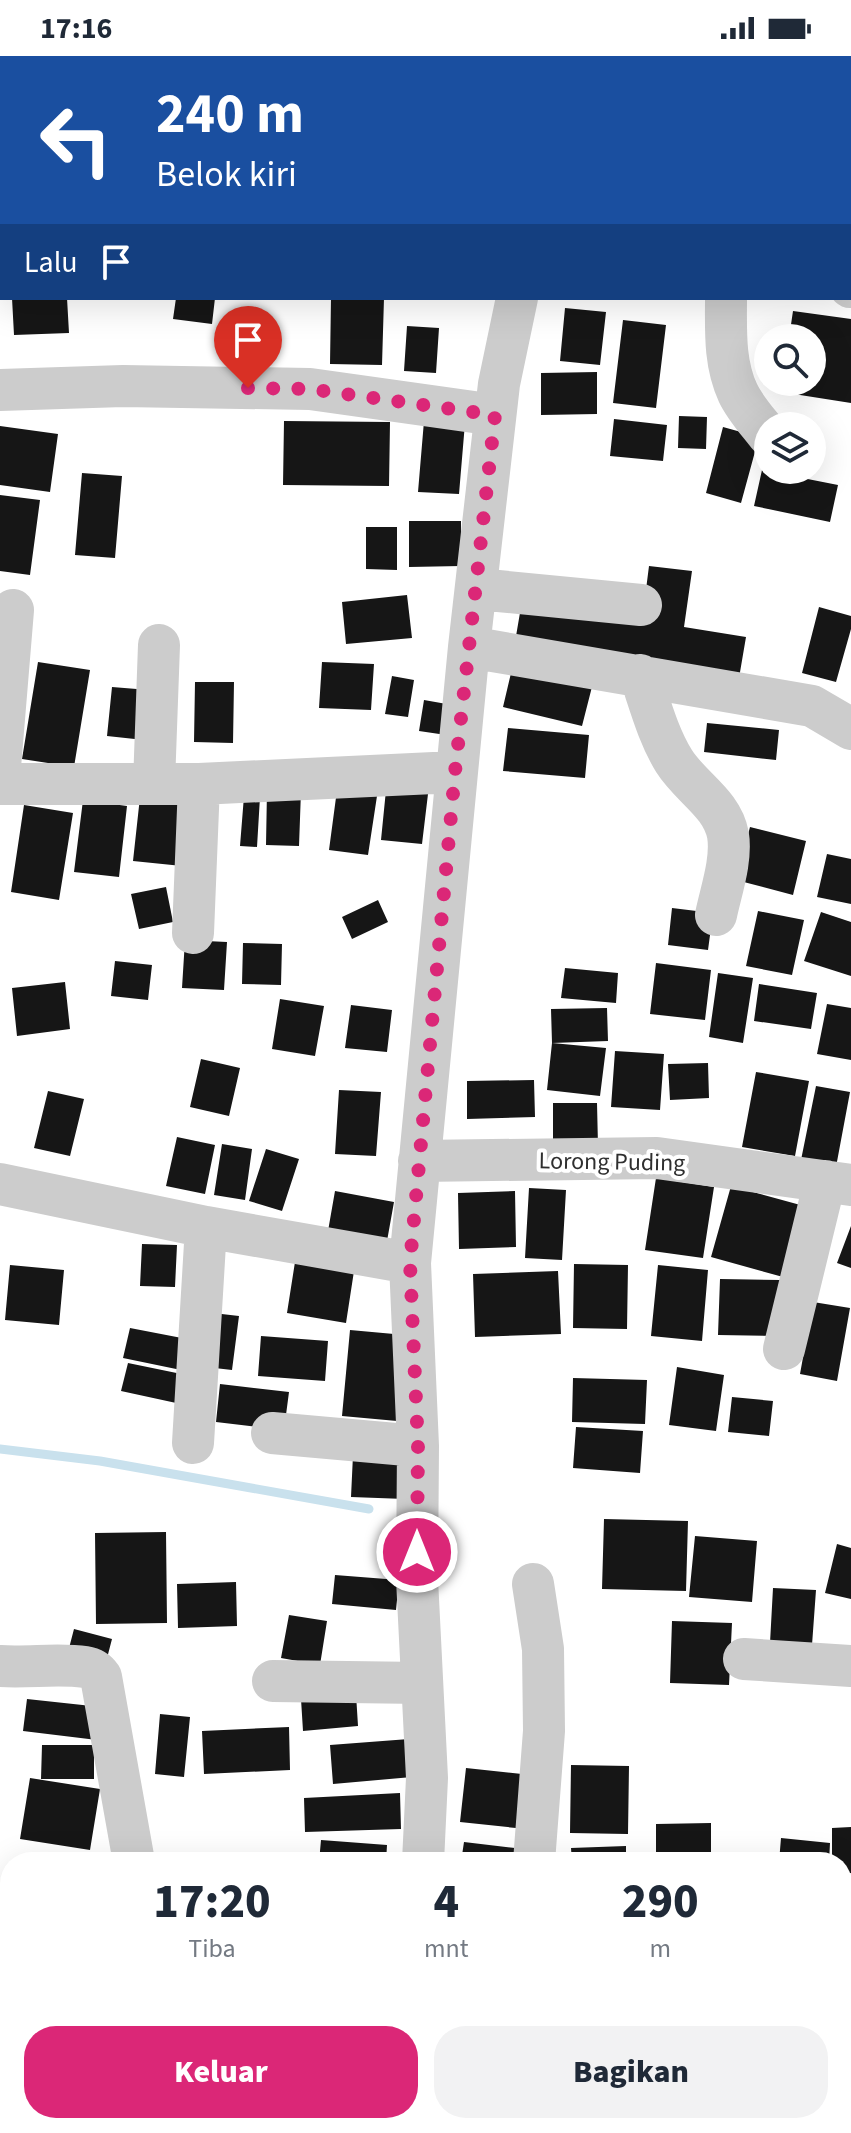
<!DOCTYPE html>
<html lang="id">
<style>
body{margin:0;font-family:"Source Sans 3",sans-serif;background:#f2f2f3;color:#1f2937;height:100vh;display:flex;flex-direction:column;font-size:30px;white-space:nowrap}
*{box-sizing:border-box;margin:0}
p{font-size:26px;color:#747a83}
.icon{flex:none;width:44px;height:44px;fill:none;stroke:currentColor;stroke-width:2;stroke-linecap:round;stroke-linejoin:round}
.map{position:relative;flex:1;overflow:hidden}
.panel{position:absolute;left:0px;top:1796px;width:852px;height:282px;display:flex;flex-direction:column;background:#fff;border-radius:32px 32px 0 0;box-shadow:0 8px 32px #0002}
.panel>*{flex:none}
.hud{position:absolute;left:0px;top:0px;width:852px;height:244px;box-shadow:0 8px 32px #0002;background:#1a4fa0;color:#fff;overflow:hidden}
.controls{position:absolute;left:754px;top:268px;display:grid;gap:16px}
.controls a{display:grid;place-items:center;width:72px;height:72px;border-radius:50%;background:#fff;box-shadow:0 8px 32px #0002;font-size:40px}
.pin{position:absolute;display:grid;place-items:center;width:68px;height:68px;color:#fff;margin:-82px -34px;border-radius:50% 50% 50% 0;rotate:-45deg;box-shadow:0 0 8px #0007}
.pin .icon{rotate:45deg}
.me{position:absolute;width:88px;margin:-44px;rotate:0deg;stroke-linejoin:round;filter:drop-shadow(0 0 6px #0008)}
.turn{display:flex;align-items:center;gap:28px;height:168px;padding:0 24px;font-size:36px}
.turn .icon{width:104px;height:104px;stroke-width:2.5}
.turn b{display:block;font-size:56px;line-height:68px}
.then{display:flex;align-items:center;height:76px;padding:0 24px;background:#0003;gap:16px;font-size:30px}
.eta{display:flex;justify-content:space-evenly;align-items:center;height:136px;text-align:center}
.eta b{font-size:48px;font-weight:800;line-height:56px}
.primary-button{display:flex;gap:16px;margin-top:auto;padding:16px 24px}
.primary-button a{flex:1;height:92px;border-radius:32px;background:#db2777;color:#fff;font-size:32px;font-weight:800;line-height:92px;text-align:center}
.primary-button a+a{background:#f2f2f3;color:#1f2937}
.status{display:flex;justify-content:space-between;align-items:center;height:56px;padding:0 40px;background:#fff;direction:ltr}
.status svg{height:22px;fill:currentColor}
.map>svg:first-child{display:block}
</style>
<div class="status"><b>17:16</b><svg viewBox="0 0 49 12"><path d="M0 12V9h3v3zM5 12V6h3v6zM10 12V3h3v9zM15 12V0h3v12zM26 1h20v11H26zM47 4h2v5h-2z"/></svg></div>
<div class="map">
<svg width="851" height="2077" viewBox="0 0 851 2077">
<rect width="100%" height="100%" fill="#fff"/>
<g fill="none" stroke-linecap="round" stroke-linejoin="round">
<path stroke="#c9e1ed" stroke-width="9" d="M0,1393L100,1405L369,1453"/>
</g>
<path fill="#161616" d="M12,242H67L69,277L14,279Z
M176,242H215L212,268L173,263Z
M331,242H384L382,309L330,308Z
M565,252L606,256L600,309L560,305Z
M793,255L851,263V347L781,336L782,326H812V282H789Z
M623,264L666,269L656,352L613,347Z
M407,270L439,272L436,317L404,315Z
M597,316V358L541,359V317Z
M679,360L707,361L706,393L678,392Z
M614,363L667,369L663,405L610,400Z
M284,365L390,366L389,430L283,429Z
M424,365L465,367L459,438L418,436Z
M0,370L58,378L50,436L0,429Z
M723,371L759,381L741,447L706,437Z
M762,414L838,429L830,466L754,450Z
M82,417L122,420L115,502L75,499Z
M0,439L40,444L30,519L0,515Z
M409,465H461V510L409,511Z
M366,471H397V514L366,513Z
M649,510L692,515L684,571L746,581L739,622L515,586L522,545L642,565Z
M407,539L412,582L346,588L342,546Z
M819,551L851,560V573L836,626L802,617Z
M515,600L595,619L582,670L503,651Z
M38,606L90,614L74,711L22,703Z
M322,606L374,608L371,654L319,652Z
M392,620L414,624L408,661L385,658Z
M195,626H234L233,687L194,686Z
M112,631L149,634L144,684L107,680Z
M424,644L458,650L453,680L419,675Z
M707,667L779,674L776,704L704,696Z
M508,672L589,679L585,722L503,715Z
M267,734L301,735L299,790L266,789Z
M337,734L377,740L368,799L329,794Z
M386,734L428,738L422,788L381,784Z
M244,740L260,741L257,791L240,790Z
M140,741L189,747L182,810L133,805Z
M83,744L127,750L119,821L74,816Z
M24,749L73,757L59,844L11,836Z
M750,771L806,785L793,839L736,824Z
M827,798L851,803V848L817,841Z
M166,831L173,866L139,873L131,838Z
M378,844L388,866L352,883L342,861Z
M672,852L713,857L708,894L668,889Z
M758,855L804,864L792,919L746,910Z
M821,856L851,866V920L804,905Z
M185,884L227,886L224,934L182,932Z
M243,887L282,888L281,929L242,928Z
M115,905L152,909L148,944L111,940Z
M656,907L711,914L705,964L650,958Z
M565,912L618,917L616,947L561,942Z
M718,917L753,922L743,987L709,981Z
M65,926L70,973L17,980L12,932Z
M759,928L817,937L811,973L754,965Z
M280,943L324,950L315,1000L272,993Z
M827,948L851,952V1004L817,998Z
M351,949L392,954L387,996L345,992Z
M607,952L608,985L552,987L551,953Z
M552,987L606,992L600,1040L547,1034Z
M615,995L664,998L660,1054L611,1051Z
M201,1003L240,1012L229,1060L190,1051Z
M708,1007L709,1042L670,1044L668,1008Z
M756,1016L809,1025L795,1100L742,1091Z
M534,1024L535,1061L467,1063V1025Z
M816,1030L850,1036L836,1111L801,1104Z
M339,1034L381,1036L376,1100L335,1098Z
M48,1035L84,1043L70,1100L34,1092Z
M553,1047H597L598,1090L553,1091Z
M177,1081L215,1089L205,1138L166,1130Z
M222,1088L252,1093L245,1144L214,1139Z
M266,1093L299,1103L282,1155L249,1145Z
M656,1122L714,1131L703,1202L645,1194Z
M731,1130L815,1153L794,1224L711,1201Z
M529,1132L566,1134L562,1204L525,1202Z
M335,1135L394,1146L387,1185L328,1175Z
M515,1135L516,1191L459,1193L458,1137Z
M851,1170V1212L837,1207Z
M142,1188L177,1189L175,1231L140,1230Z
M295,1206L354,1215L346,1267L287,1257Z
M574,1208L628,1209L627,1273L573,1272Z
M10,1209L64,1214L59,1269L5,1264Z
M658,1209L708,1214L702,1285L651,1280Z
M558,1215L561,1278L475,1281L473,1218Z
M720,1223L780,1224L778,1280L718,1279Z
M813,1246L850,1252L837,1325L800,1318Z
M213,1257L239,1260L232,1314L206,1311Z
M130,1272L187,1283L181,1314L123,1302Z
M350,1274L405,1279L397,1365L342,1360Z
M261,1280L328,1285L325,1325L258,1320Z
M128,1307L196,1321L190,1350L121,1335Z
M677,1311L724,1319L716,1375L669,1369Z
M573,1322L647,1324L645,1368L572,1366Z
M220,1328L289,1336L284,1374L216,1366Z
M732,1341L773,1345L769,1380L728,1376Z
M576,1371L643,1375L640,1417L573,1412Z
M353,1399L407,1401L405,1443L351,1441Z
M604,1463L688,1465L686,1535L602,1533Z
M166,1476L167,1567L96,1568L95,1477Z
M695,1480L757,1485L752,1546L689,1541Z
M837,1488L851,1492V1543L825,1537Z
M335,1519L399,1524L396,1554L332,1548Z
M236,1526L237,1570L178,1572L177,1528Z
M773,1532L816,1534L812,1589L770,1587Z
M289,1559L327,1565L320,1609L281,1602Z
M672,1565L732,1567L729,1629L670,1627Z
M74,1573L112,1583L106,1606L68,1596Z
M356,1638L358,1670L303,1675L301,1643Z
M27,1643L101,1651L97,1684L23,1675Z
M160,1658L190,1661L184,1721L155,1718Z
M289,1671L290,1714L204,1718L202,1675Z
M409,1683L412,1721L333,1728L330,1689Z
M42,1689H94V1723H41Z
M571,1709L629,1710L628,1778L570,1777Z
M466,1712L522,1718L516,1772L460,1766Z
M30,1722L100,1733L90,1794L20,1783Z
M400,1737L401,1773L305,1776L304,1742Z
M711,1767V1806H656V1768Z
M851,1771V1817L842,1818V1806H832V1772Z
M781,1782L830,1787L829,1806H779Z
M321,1784L387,1789L386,1806H319Z
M464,1786L515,1792L513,1806H461Z
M626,1790V1806H572L571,1792Z
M842,1822L851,1823V1852H842Z
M10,1842V1894H0V1843Z
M851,1893V1916L842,1899Z
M842,1981H851V2077H803V2068H842Z
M103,2068H137V2077H103Z
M150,2068H214L212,2077H148Z
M262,2068H311V2077H262Z
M367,2068H425L424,2077H366Z"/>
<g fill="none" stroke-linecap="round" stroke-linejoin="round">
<path stroke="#ccc" stroke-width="42" d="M15,0V2
M558,2L559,0
M0,48L2,47
M850,231H851
M726,242C726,274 724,307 738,337C745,352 758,366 768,379
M0,334L123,330L310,333L495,359
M477,533L641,549
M469,591L812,650L851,673
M640,619C650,648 658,679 674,705C691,732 722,747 728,779C732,804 721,835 716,859
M0,711L13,554
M0,728H199L455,716
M154,728L159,589
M193,877L199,728
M419,1105L657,1102L851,1129
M0,1128L206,1171L410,1207
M784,1293L825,1125
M272,1377L418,1390
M193,1387L206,1171
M533,1528L543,1593L544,1675L534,1806
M744,1603L851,1610
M0,1610C28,1612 58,1607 85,1611C92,1612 97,1615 101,1621L134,1806
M273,1625L422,1627
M423,1806L427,1722L417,1523L418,1390L410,1207L469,591L499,328L517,242
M0,1923L10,1924
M842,1963L851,1964
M347,2077V2068"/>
</g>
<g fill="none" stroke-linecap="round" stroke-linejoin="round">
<path stroke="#db2777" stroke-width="14" stroke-dasharray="0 25.2" d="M248,332L310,333L495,359L455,716L410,1207L418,1390L417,1496"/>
</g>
<g text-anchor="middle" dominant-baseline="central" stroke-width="8" stroke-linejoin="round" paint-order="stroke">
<g font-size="24" fill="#2f2f2f" stroke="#fff">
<text transform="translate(612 1106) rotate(1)">Lorong Puding</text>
</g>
</g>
</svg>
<div class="controls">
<a><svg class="icon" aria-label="search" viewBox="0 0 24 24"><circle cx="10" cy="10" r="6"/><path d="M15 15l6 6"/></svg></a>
<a><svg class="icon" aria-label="layers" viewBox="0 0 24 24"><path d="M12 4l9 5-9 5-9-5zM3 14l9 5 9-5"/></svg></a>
</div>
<div class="pin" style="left:248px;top:332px;background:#d93025"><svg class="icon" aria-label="arrive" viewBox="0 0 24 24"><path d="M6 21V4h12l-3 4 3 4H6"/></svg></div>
<svg class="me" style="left:417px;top:1496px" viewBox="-20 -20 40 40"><circle r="17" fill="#db2777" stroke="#fff" stroke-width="3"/><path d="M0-11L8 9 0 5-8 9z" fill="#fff"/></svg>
<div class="hud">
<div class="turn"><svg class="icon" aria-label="left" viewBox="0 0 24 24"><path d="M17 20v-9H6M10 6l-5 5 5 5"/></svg><div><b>240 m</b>Belok kiri</div></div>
<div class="then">Lalu<svg class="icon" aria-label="arrive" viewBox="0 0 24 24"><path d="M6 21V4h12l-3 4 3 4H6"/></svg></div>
</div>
<section class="panel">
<div class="eta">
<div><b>17:20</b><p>Tiba</p></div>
<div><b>4</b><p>mnt</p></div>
<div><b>290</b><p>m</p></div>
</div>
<div class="primary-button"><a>Keluar</a><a>Bagikan</a></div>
</section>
</div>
